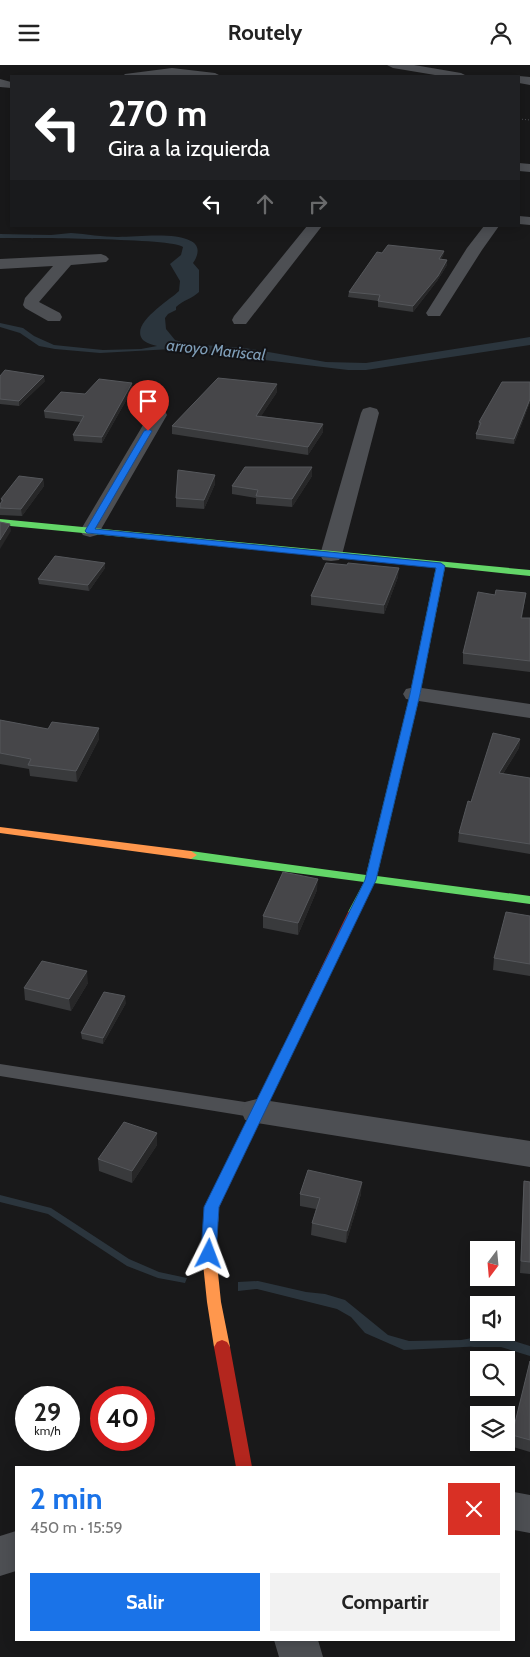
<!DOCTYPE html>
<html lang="es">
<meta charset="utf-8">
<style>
body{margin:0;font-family:Cabin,sans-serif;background:#f2f2f2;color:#222;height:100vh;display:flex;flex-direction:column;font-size:19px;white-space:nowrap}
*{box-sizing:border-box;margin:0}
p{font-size:16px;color:#767676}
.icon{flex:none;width:28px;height:28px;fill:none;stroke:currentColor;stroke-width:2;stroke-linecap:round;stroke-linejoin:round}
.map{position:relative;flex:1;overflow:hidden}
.side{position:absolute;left:15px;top:1401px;width:500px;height:175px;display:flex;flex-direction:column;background:#fff;border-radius:0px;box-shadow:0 2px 12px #0003}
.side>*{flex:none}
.top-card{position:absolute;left:10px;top:10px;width:510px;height:152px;border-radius:0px;box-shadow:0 2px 12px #0003;background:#202124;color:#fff;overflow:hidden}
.needle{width:32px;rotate:196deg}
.controls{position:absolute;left:470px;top:1176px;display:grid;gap:10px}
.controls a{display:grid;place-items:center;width:45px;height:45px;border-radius:0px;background:#fff;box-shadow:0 2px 12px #0003;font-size:25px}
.speed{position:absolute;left:15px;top:1321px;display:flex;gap:10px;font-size:25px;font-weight:700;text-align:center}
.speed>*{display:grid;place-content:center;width:65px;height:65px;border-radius:50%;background:#fff;box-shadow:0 2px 12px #0003;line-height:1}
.speed small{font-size:12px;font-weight:400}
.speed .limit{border:8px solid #d22;background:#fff;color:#111}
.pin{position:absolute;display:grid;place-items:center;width:42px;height:42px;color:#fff;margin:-51px -21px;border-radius:50% 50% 50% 0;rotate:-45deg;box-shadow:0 0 5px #0007}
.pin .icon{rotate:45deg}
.me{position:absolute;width:55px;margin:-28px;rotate:3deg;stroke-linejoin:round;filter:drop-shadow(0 0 4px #0008)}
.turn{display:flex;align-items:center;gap:18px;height:105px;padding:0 15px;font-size:22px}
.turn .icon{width:65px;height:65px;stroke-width:2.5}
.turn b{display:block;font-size:35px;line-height:42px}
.lanes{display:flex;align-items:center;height:48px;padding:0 15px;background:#0003;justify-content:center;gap:25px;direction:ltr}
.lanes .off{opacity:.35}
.round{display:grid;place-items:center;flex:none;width:52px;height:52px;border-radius:0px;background:#f2f2f2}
.headline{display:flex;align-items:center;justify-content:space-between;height:85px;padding:0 15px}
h1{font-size:30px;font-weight:700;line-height:38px;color:#1a73e8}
.primary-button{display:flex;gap:10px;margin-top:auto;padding:10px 15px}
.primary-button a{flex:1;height:58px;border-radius:0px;background:#1a73e8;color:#fff;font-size:20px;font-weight:700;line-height:58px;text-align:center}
.primary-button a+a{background:#f2f2f2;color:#222}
header{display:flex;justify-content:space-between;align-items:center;height:65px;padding:0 15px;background:#fff;font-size:22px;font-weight:700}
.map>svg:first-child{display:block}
</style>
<header><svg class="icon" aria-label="menu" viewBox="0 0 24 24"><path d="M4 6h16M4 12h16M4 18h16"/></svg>Routely<svg class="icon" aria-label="person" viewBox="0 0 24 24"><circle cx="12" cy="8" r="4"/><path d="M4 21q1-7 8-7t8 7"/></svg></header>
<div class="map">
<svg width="530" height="1592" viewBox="0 0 530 1592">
<rect width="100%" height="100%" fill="#19191a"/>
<path fill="#2b353d" d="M71,168C87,169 102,172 118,172C138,172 173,167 191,176C201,181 198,191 193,198L199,205V227C192,234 183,235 176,242V245L168,249L165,253L166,264L175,275L188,279L245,283L326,297L366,298L530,272V280L366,305H348L172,284L100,288L55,284L39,281L20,268L0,262V258L23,263L34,271L54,280L103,285L141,284L157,281C153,280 146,278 143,275C129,259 170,235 179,226L180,216L170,199L181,190L183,182C175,173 23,173 0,173V169L51,170Z
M0,1130L51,1143L129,1194L159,1207L187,1213L185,1218L158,1213L127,1201L48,1149L0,1137Z
M258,1216L306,1227L325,1229L345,1235L388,1270L409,1276L461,1275L484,1271V1281L404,1285L365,1268L351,1252L337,1244L257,1224L238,1226V1217Z"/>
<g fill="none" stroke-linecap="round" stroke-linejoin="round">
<path fill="#2b353d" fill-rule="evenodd" d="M474,1272H501L530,1281V1291L501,1282H474L470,1281L468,1277L470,1273Z"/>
<path stroke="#4f5054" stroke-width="1" stroke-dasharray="1 2" stroke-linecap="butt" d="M519,54L530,55"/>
<path fill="#4d4f53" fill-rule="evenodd" d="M0,999L257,1039L263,1041L266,1046L263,1051L257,1053L0,1011Z"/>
<path fill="#4d4f53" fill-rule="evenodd" d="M387,0H414L461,8L467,11H441L393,3Z
M172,3L215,8L221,11H123L125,9Z
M519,11L530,12V20L519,18Z
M0,14L11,17V23L0,22Z
M519,98L530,99V107L519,106Z
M519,151L530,152V160L519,159Z
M307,161H322L246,259H234L232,255L234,251Z
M484,161H499L482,185L440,251H428L426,248L467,183Z
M101,189L106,191L109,194L106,197L71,200L39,237L60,248L62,252L60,256H48L25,243L23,240L25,233L53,201L0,204V194Z
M370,342L377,344L379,348L342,490L339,495L331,496L323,495L320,490L361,348L363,344Z
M158,344L165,346L167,350L100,466L97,470L90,472L83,470L80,466L149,350L151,346Z
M415,622L530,639V653L406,634L403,629L406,624Z
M257,1034L530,1076V1102L257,1058L245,1055L241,1046L245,1037Z
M514,1427L530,1430V1468L514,1465Z
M16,1466V1506L0,1511V1471Z
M274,1575H318L323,1592H279Z"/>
<path fill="#63d668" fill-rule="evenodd" d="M0,454L530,505V511L445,502L420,629L377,811L530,831V839L374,818L360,847L354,851L348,847L364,817L191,794L185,790L191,786L366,810L410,629L436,502L0,460Z"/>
<path fill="#ff974d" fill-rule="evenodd" d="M0,762L191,786L197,790L191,794L0,768Z
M287,981L292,983L293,986L219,1142L216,1189L221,1237L230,1282L227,1287L222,1289L217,1287L214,1282L207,1237L202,1189L205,1142L281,986L282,983Z"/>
<path fill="#b3261e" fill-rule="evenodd" d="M354,843L360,847L293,986L292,989H282L281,986L348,847Z
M222,1275L227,1277L230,1282L252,1402H236L214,1282L217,1277Z"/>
</g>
<path fill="#393a3c" d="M444,186L443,191L441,194L447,195V200L437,216L413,247L378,242V236L348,232L349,227L382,188Z
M0,311L45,316L19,341L0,339Z
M530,317V337L514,379L476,374V369L479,363L478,362L479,357Z
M132,318V325L102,378L74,376L73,370L81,357L45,353L44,346L85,329Z
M277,327L261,351L323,359V367L308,390L172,369V361Z
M312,402V411L292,442L256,439V433L232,429V421Z
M43,414L44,421L22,451L0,450V439L1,437V434Z
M215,419L204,444L176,442V433Z
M105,503L89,526L39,519L38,514Z
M398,512L384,549L311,540V531Z
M526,528L522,553H530V607L463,599V588L495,530Z
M0,655L99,674L77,717L30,711L29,704L0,699Z
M520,674L519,683L503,709L530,713V789L458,777L459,768L471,737Z
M317,825L298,870L263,863V851Z
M530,851V911L493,905L494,893Z
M88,918L71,946L25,935L24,923Z
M126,938L103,979L82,974L81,968Z
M157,1068V1080L132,1118L99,1106L98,1094Z
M524,1116L530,1117V1209L520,1208L523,1128Z
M300,1129H361L346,1178L311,1170L312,1158L316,1144L300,1141Z
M530,1296V1387L510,1381L512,1370Z"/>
<path fill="#272728" d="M444,186L443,191L438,199L439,194Z
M447,195V200L437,216L413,247V241Z
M44,311L45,316L19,341V336Z
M132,318V325L102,378V372Z
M277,319V327L256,359V351Z
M530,334V337L514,379V374Z
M323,359V367L308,390V382Z
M312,402V411L292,442V434Z
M215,410V419L204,444V435Z
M43,414L44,421L22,451L21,444Z
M10,459L11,466L0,484V475Z
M105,498V503L89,526L88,520Z
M399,503L398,512L384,549V540Z
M99,663V674L77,717L76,706Z
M520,674L519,683L498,717L499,708Z
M318,814L317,825L298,870V858Z
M87,906L88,918L71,946L69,934Z
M125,931L126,938L103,979V973Z
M157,1068V1080L132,1118V1106Z
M362,1117L361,1129L346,1178L347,1166Z"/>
<path fill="#464649" stroke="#55575b" d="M388,180L444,186L439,194L447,195L438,211L413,241L378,236L380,230L349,227L377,187L382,188Z
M5,305L44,311L19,336L0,334V311Z
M218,313L277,319L256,351L323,359L308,382L172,361Z
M99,314L132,318L102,372L73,370L84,351L44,346L61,327L85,329Z
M502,317H530V334L514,374L476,369L481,358L479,357Z
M245,402H312L292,434L256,431L258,425L232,421Z
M178,405L215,410L204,435L176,433Z
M19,411L43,414L21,444L0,443V439L3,435L1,434Z
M0,457L10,459L0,475Z
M55,491L105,498L88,520L38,514Z
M326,498L347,500L348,498L399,503L384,540L311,531Z
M496,525L526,528L521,553H530V596L463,588L478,527L495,530Z
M0,655L48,664L52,657L99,663L76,706L28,700L31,694L0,688Z
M493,668L520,674L499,708L530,713V779L459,768L468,736L471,737Z
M283,807L318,814L298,858L263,851Z
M506,847L530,851V899L494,893Z
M42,896L87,906L69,934L24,923Z
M104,927L125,931L103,973L81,968Z
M124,1057L157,1068L132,1106L98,1094Z
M308,1105L362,1117L347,1166L312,1158L320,1133L300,1129Z
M524,1116L530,1117V1197L521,1196Z
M530,1296V1375L512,1370Z"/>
<path fill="#1a73e8" stroke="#114b97" d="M148,364L152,366L95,464L441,498L445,501L420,629L376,815L219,1142L216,1189L214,1193L209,1195L203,1193L201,1189L204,1142L365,815L410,629L436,503L87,468L85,466L144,366Z"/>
<g text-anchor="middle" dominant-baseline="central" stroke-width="4" stroke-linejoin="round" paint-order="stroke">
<g font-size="16" font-style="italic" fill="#7f9eb8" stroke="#131316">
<text transform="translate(216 285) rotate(6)">arroyo Mariscal</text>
</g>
</g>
</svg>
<div class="controls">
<a><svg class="needle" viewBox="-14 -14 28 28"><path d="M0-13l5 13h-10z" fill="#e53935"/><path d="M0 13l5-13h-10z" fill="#767676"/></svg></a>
<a><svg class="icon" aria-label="sound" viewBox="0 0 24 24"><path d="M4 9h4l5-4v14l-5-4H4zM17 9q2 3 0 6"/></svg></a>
<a><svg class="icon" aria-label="search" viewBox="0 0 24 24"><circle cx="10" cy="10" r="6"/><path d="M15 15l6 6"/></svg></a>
<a><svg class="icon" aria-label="layers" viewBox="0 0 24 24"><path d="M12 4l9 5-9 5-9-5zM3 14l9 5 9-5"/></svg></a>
</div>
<div class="speed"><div>29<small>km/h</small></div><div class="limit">40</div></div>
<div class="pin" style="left:148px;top:366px;background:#d93025"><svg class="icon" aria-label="arrive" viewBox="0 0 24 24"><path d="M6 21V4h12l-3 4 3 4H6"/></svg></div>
<svg class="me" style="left:209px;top:1189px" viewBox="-20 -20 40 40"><path d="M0-17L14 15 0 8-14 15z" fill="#1a73e8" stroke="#fff" stroke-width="4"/></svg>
<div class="top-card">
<div class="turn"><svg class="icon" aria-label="left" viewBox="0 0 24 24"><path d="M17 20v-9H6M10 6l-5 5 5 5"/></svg><div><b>270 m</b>Gira a la izquierda</div></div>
<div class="lanes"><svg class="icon" aria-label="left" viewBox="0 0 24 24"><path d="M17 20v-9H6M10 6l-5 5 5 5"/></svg><svg class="icon off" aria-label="ahead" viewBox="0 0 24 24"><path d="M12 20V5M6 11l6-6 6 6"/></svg><svg class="icon off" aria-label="right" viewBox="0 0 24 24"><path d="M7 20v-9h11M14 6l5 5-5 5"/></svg></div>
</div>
<section class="side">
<div class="headline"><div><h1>2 min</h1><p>450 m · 15:59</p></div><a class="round" style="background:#d93025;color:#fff"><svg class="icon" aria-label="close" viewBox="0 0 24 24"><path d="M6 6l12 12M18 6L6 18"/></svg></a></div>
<div class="primary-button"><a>Salir</a><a>Compartir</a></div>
</section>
</div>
